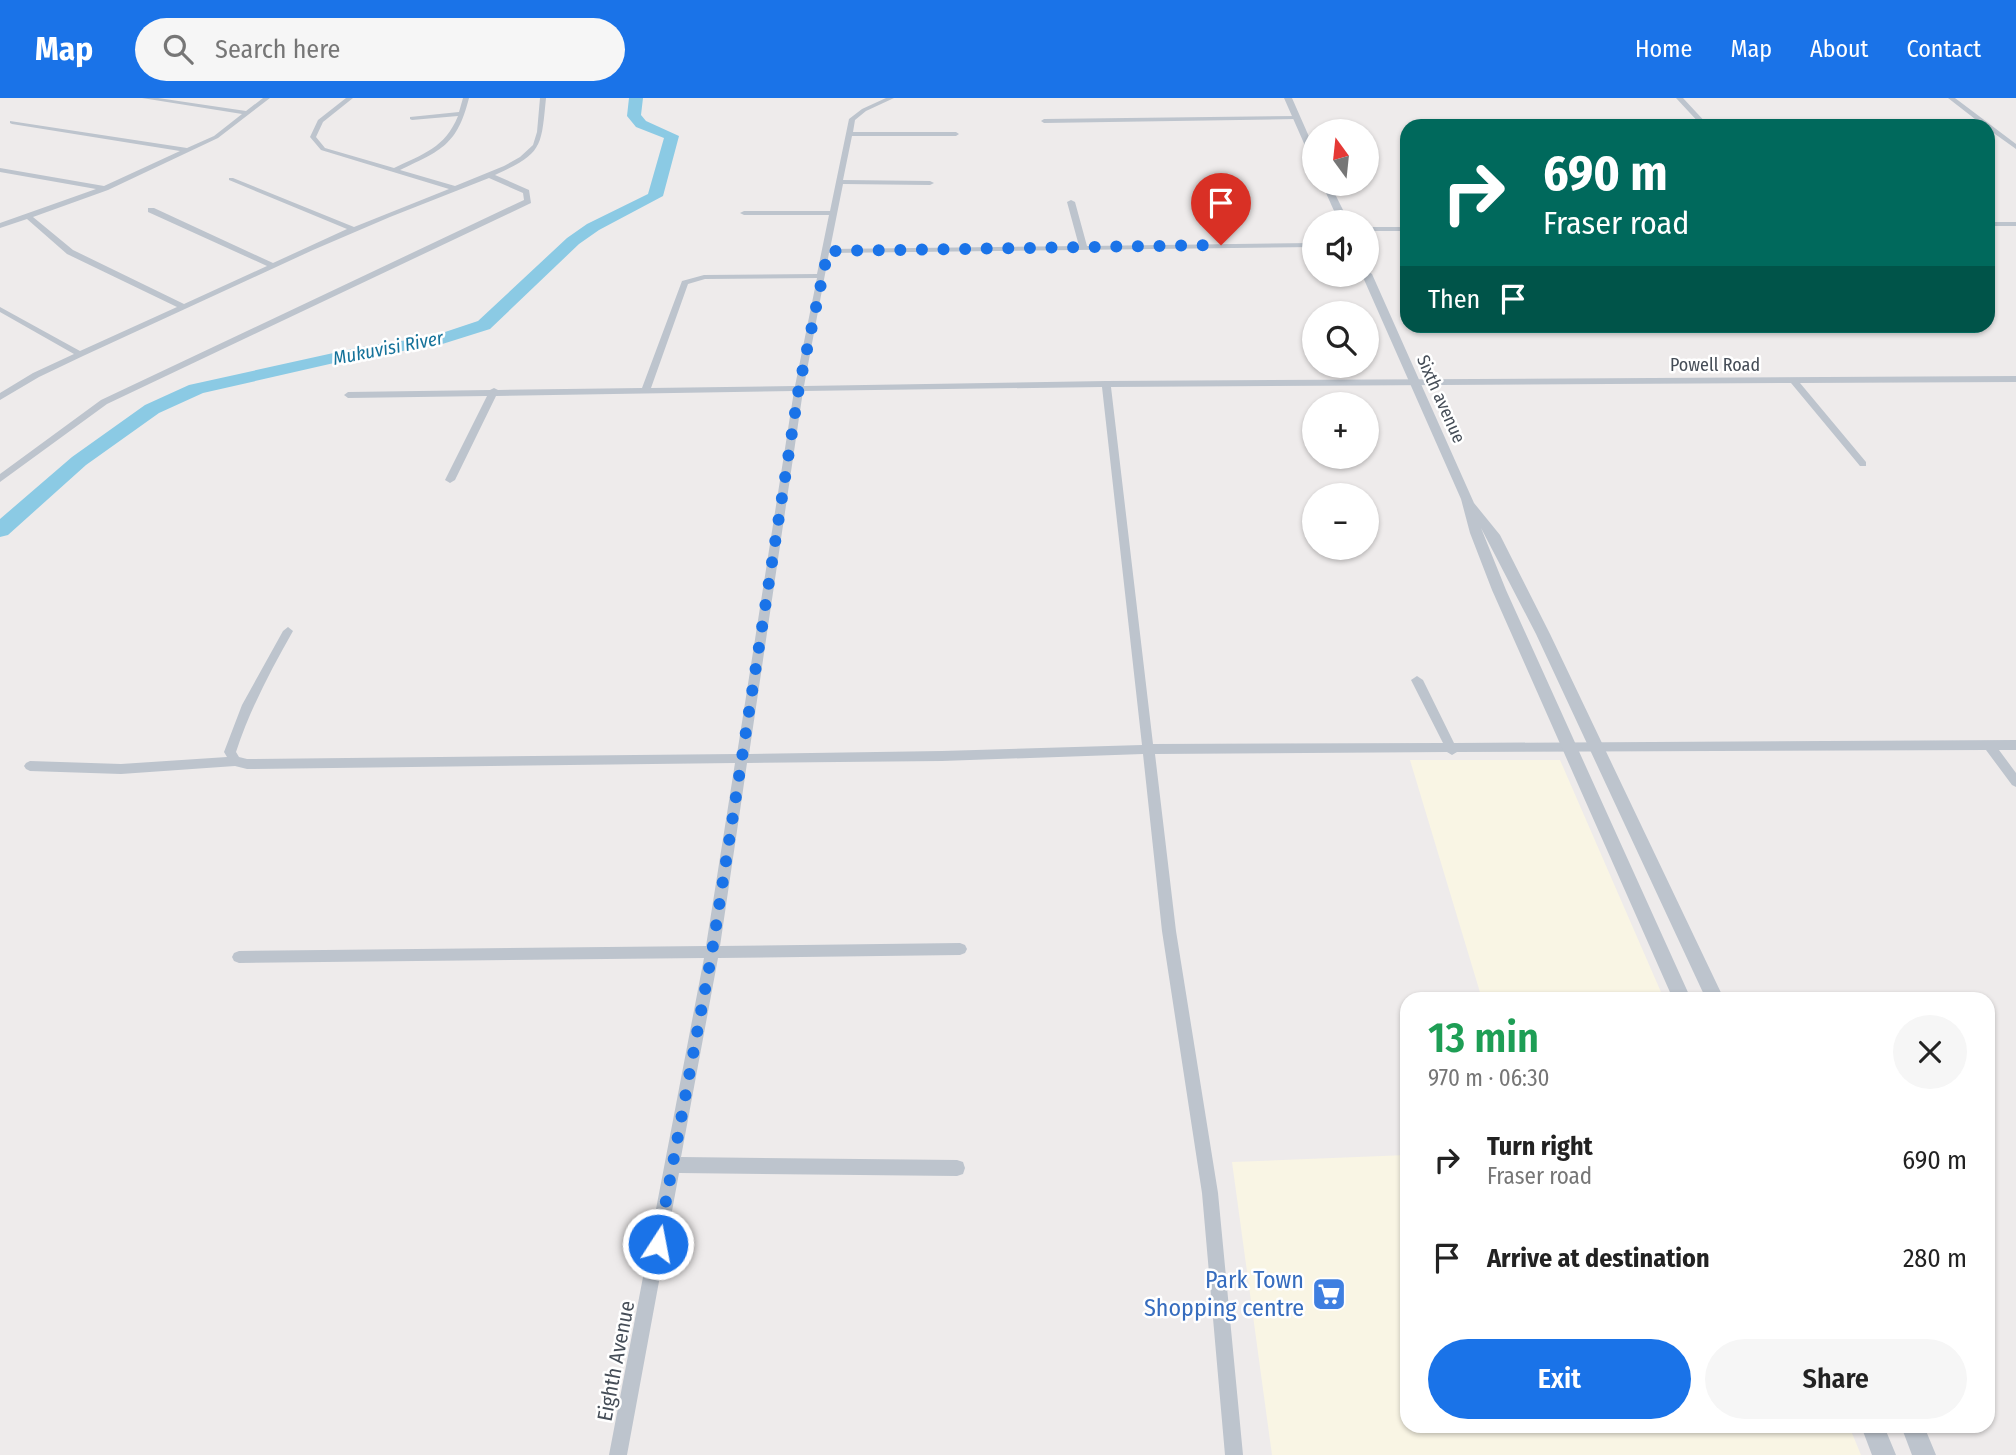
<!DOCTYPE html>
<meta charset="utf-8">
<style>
body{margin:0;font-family:"Fira Sans Condensed",sans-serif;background:#f6f6f6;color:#222;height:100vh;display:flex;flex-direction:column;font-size:26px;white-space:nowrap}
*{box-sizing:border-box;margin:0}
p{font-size:23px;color:#767676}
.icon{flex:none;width:38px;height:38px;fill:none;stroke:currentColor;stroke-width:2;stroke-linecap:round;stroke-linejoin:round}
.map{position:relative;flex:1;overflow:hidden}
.sheet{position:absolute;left:1400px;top:894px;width:595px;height:441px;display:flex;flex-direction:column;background:#fff;border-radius:21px;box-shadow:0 2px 5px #0004}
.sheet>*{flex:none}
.banner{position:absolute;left:1400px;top:21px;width:595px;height:214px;border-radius:21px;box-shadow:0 2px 5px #0004;background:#00695c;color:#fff;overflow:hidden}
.needle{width:46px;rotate:345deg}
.tools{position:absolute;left:1302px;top:21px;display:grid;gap:14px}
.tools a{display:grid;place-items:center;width:77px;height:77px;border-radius:50%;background:#fff;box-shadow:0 2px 5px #0004;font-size:35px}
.pin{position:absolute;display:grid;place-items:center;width:60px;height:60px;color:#fff;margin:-72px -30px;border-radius:50% 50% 50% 0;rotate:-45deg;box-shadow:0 0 7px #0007}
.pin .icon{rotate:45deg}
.me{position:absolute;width:77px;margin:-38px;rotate:11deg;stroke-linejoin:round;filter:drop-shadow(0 0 5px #0008)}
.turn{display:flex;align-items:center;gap:24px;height:147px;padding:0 28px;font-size:32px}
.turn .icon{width:91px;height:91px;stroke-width:2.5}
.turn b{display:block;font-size:49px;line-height:60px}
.then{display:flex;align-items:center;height:66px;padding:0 28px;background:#0003;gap:14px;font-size:26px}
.round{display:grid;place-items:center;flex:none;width:74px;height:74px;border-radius:37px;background:#f6f6f6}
.summary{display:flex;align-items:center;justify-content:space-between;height:119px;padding:0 28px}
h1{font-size:42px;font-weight:600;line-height:52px;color:#1e9e55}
.primary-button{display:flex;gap:14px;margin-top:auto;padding:14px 28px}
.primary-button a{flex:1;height:80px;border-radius:42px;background:#1a73e8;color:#fff;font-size:28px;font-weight:600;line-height:80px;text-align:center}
.primary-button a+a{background:#f6f6f6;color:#222}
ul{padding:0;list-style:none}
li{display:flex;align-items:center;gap:21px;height:98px;padding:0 28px}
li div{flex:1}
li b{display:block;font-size:26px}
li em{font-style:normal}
header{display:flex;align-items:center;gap:42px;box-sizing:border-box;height:98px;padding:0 35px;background:#1a73e8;color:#fff}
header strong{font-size:33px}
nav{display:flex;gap:38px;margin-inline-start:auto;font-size:24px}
.search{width:490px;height:63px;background:#f6f6f6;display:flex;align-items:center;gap:18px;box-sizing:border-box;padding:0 24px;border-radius:38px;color:#767676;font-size:26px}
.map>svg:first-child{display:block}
</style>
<header>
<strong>Map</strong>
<div class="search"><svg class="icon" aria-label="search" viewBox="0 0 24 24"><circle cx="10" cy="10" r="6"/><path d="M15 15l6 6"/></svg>Search here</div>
<nav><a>Home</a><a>Map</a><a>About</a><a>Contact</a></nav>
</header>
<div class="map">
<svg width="2016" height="1357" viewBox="0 0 2016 1357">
<rect width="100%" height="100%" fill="#eeebeb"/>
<path fill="#f9f5e4" d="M1410,662H1560L1664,901H1482Z
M1407,1057V1328H1849L1861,1357H1272L1232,1064Z"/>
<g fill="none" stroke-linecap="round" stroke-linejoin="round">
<path fill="#8bcae4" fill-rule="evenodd" d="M629,0H643L641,17L646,23L679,38L663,98L599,132L579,146L490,231L436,248L356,260L203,295L159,315L86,367L8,437L0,439V421L72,359L145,307L189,287L356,250L433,238L478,223L567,140L587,126L648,96L664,40L636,29L627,18Z"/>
<path fill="#bdc4cd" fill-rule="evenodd" d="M142,0H158L246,13L263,0H270L218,40L108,92L33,119L73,152L184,206L267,168L148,114V110H154L273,165L347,131L229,82V80H233L354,129L449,91L321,52L310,39L318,22L346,0H353L323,24L316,39L325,50L394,70C423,56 445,50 458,18L412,22L410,21V19L459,14L463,0H469C457,47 442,52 400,72L455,88L504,68L520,59L533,47L537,34L540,0H546C541,50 543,55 495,77L529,92L531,105L107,306L0,384V376L101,302L524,102L523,95L489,80L390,119L313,152L83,258L39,279L0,302V295L33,275L74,256L0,214V209L80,253L177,209L67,156L27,121L0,130V125L96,91L0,74V70L104,88L180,53L12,26L10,25V23L187,50L214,38L242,16Z
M886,0H894L866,13L855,22L853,34H956L959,36L956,38H852L843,82L930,83L934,85L930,87L843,86L830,151L1079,148L1067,104L1071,102L1075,104L1087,148L1314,145V149L829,155L804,288L1106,283L2016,278V284L1800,285L1866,364V368H1860L1791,285L1111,289L1153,646L1443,645L1411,582L1417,578L1423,582L1454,645L2016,642V652H1999L2016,675V689L2012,687L1986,652L1457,654L1452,657L1447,654L1155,656L1176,833L1218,1095L1243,1357H1225L1202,1095L1162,833L1143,656L942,663L747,665L720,848L960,845L965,847L967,851L965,855L960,857L718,860L681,1059L957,1062L963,1064L965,1070L963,1076L957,1078L679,1075L627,1357H609L704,860L239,865L234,863L232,859L234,855L239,853L706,848L735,665L247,671L235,668L121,676L30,673L26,671L24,668L26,665L30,663L121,666L227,659L224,654L242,607L283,533L288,529L293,533C271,572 250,611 236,654L239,659L247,661L737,656L794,293L496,298L455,382L450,385L445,382L487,298L348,300L344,297L348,294L490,292L494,290L498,292L642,290L682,183L704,177L817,176L829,117H744L740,115L744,113H830L849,21L862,11ZM817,180L795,288L651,290L688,186L705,181ZM1102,289L1142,647L942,653L749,656L803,293Z
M1676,0H1683L1709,28H1702Z
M1948,0H1955L2016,46V51L1988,31V28H1984Z
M1298,18V20L1296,21L1044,25L1041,23L1044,21Z
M1988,124H2016V128H1988Z
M1367,129H1407V133H1367Z"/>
<path fill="#bdc4cd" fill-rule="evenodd" d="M1284,0H1292L1314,50V62L1310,59Z
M1322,86H1330L1349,124H1339Z
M1367,173L1372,176L1474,405L1500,437L1550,536L1724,901H1706L1536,536L1481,430L1506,492L1691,901H1673L1492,492L1470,435L1461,401L1362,177H1367Z
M1861,1328H1884L1896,1357H1872Z
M1901,1328H1924L1936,1357H1912Z"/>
</g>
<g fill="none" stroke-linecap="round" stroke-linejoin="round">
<path stroke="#1a73e8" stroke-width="12" stroke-dasharray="0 21.6" d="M658,1146L712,854L799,289L828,153L1221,147"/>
</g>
<defs>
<g id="supermarket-square" transform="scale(1.75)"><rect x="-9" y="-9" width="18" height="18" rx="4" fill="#3f7fe0" stroke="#fff"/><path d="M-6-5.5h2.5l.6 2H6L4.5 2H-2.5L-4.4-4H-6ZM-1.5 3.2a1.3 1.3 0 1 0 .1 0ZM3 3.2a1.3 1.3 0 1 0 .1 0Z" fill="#fff"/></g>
</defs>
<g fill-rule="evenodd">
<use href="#supermarket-square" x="1329" y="1196"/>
</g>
<g text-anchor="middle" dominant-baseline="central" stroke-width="5" stroke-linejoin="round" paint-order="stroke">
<g font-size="18" fill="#454d57" stroke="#fff">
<text x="1715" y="267">Powell Road</text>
<text transform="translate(1441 301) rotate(66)">Sixth avenue</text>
</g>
<g font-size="19" font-style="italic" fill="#15729a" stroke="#fff">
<text transform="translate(388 250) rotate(-11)">Mukuvisi River</text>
</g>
<g font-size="21" fill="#454d57" stroke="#fff">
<text transform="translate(616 1263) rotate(-79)">Eighth Avenue</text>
</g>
<g font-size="24" fill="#366cbe" stroke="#fff" text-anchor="end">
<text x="1304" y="1182">Park Town<tspan x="1304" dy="28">Shopping centre</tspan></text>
</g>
</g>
</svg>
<div class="tools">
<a><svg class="needle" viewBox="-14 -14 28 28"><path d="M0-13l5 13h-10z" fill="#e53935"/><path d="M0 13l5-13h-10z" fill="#767676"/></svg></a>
<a><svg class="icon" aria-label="sound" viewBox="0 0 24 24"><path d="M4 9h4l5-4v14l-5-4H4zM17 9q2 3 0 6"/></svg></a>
<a><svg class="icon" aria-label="search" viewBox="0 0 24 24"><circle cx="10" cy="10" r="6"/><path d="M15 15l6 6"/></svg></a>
<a>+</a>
<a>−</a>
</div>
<div class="pin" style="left:1221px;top:147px;background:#d93025"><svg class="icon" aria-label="arrive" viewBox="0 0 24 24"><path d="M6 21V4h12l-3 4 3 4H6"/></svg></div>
<svg class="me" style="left:658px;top:1146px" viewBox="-20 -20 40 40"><circle r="17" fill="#1a73e8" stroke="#fff" stroke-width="3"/><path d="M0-11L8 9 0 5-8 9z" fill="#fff"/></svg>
<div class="banner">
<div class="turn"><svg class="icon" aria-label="right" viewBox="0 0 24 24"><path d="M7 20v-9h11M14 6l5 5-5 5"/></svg><div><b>690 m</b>Fraser road</div></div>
<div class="then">Then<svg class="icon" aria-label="arrive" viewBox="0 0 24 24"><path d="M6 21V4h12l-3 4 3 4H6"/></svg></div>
</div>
<section class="sheet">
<div class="summary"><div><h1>13 min</h1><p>970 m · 06:30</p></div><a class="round"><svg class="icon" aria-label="close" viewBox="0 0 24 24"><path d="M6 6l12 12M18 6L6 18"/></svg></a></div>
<ul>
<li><svg class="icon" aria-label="right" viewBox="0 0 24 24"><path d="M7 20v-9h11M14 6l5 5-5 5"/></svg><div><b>Turn right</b><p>Fraser road</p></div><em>690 m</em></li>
<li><svg class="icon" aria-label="arrive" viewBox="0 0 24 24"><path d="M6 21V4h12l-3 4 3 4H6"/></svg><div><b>Arrive at destination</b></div><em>280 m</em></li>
</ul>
<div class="primary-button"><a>Exit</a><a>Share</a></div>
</section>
</div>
